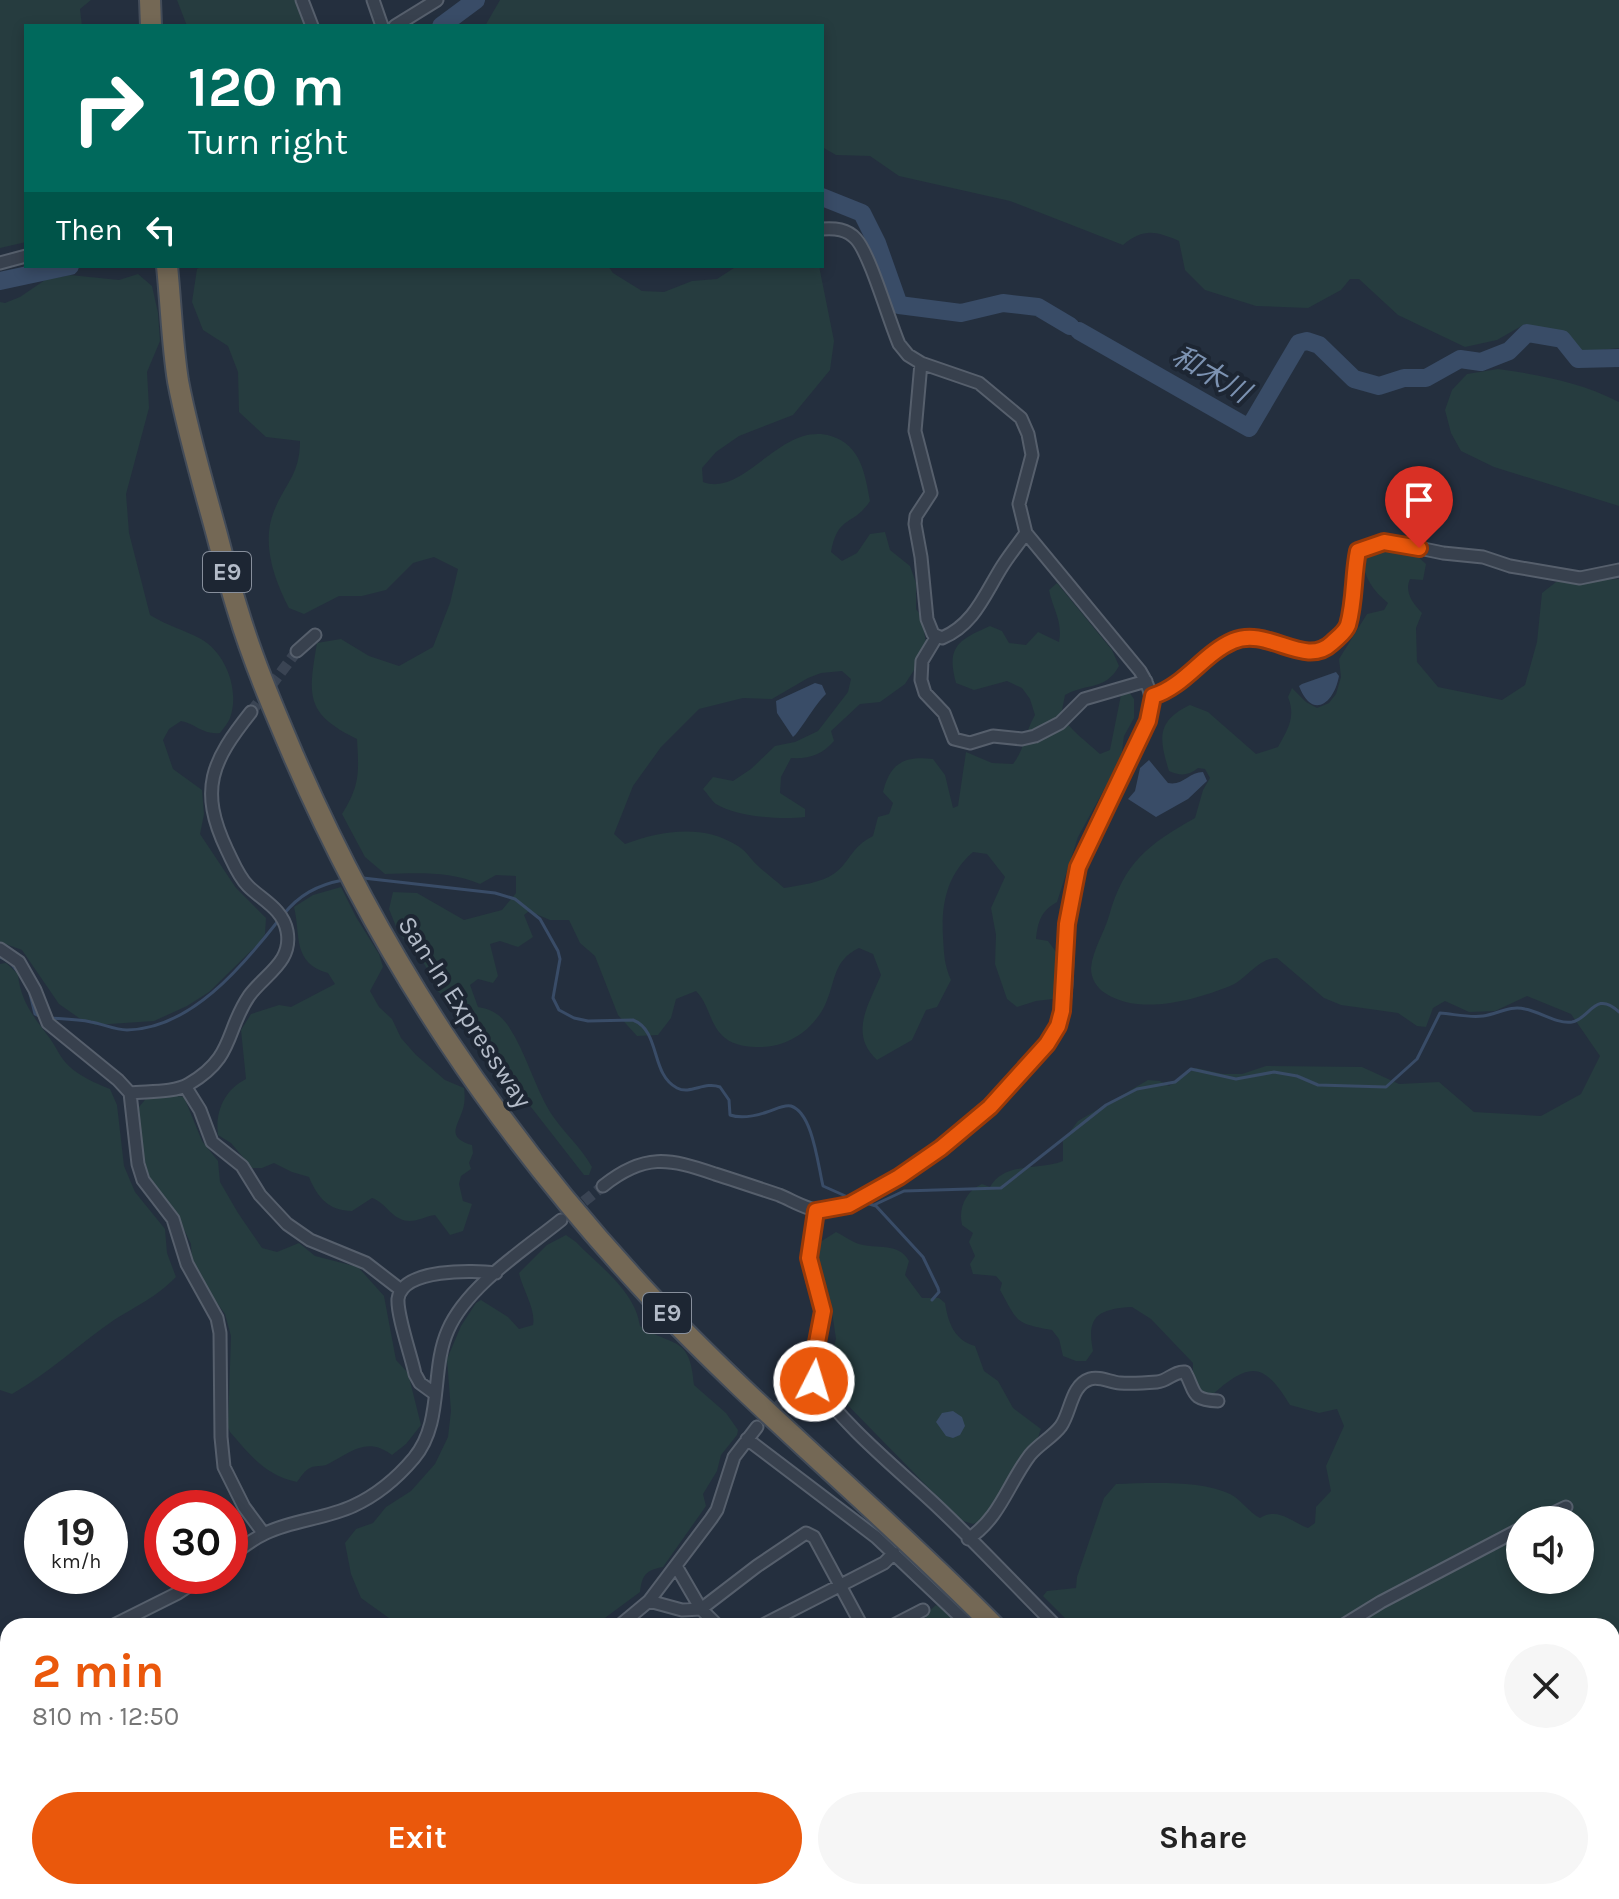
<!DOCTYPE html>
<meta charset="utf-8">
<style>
body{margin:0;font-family:Karla,"Noto Sans JP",sans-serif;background:#f6f6f6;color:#222;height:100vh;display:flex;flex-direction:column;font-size:30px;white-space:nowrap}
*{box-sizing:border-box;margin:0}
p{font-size:26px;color:#767676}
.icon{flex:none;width:44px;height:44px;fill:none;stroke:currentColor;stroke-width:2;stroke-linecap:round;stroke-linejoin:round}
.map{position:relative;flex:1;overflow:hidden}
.drawer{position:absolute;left:0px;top:1618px;width:1620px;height:282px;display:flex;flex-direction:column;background:#fff;border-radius:24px 24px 0 0;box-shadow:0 4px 12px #0003}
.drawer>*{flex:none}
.banner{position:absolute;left:24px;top:24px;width:800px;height:244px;border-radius:0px;box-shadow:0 4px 12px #0003;background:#00695c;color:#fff;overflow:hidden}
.fabs{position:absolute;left:1506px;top:1506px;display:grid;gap:16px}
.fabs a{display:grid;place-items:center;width:88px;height:88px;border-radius:50%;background:#fff;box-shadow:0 4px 12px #0003;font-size:40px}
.speed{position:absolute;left:24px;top:1490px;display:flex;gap:16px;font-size:40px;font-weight:700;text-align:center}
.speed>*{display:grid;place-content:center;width:104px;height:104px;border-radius:50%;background:#fff;box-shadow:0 4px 12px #0003;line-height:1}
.speed small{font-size:20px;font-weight:400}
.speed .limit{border:12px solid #d22;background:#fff;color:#111}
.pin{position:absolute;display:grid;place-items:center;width:68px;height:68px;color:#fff;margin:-82px -34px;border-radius:50% 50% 50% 0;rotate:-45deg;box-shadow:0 0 8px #0007}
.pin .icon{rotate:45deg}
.me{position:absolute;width:88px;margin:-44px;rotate:5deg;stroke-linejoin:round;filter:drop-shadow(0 0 6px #0008)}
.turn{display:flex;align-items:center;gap:28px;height:168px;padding:0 32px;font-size:36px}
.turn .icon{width:104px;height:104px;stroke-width:2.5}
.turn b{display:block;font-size:56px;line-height:68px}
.then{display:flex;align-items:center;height:76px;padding:0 32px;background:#0003;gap:16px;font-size:30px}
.round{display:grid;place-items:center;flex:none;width:84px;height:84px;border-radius:42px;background:#f6f6f6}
.head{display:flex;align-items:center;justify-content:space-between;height:136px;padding:0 32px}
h1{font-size:48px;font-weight:700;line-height:60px;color:#ea580c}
.cta{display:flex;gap:16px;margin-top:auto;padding:16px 32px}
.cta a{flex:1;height:92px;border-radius:48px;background:#ea580c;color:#fff;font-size:32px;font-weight:700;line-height:92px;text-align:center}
.cta a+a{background:#f6f6f6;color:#222}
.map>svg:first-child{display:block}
</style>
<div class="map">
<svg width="1619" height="1899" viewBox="0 0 1619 1899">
<rect width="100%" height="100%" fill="#242f3e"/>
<path fill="#263c3f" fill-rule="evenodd" d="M0,0H91L80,9L82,26H26V242L0,248Z
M177,0H295L305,26H187Z
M500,0H1619V348L1582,352L1561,334L1525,324L1497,340L1465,347L1398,315L1359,279H1350L1341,290L1308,308L1256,306L1205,290L1185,270L1179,241C1155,231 1144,228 1123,245L1010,201L899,176L870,156L836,155L822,147V26H485Z
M201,266H608L613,273L642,291L664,292L692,281L717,279L737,266H819L834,341L830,370L793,415L739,436L716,452L702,468L703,482C745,498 780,421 831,436C861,445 865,474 870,501C853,527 838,514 831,552L842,561L857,553L870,534L885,532L890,550L910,566L916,583V609L921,616L926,642L916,667L905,684L880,702L860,704L831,731L834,741C822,755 809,759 791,758L781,777L780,793L805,809V817C781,820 737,817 716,804C712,801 707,793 703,789L713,777L733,781L751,769L775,746L795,742L818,731L848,692L851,679L842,671L821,673L808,678L772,699L743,698L699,709L661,747L633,786L614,834L625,844C662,830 704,824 738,846C745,850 750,858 756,864C764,872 775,880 784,888C801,885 821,883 835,873C851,861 850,848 873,836L878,817L889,814L893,803L883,792C890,763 904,756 933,759L945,775L953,808L958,806L966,752L992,763L1013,764C1025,749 1025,732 1035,715L1030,699L1022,688L1007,681L974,690L956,683C946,647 958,640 990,626L1002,631L1009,643L1026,645L1038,632L1059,642C1063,621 1053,610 1049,590L1057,583L1112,650L1119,666C1105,691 1089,682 1065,695L1061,715C1070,730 1087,742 1100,754L1110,750L1121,695L1129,692L1134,699V718L1124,736L1122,752L1107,784L1078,837L1057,902C1041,911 1038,921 1036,939L1048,941L1057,953L1053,999L1036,1001L1017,1007L1007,999L995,964L996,935L991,908L1005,877L987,854L973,852C947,875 941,903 943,937C944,953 944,965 951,980L937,1007L926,1010L912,1040L877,1060C849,1034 868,1006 881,975L873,954L859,948C832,961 836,982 825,1005C813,1030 788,1047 760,1047C748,1047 735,1046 725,1038C709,1025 710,1005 696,991L676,999L671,1018L658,1035L637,1036L618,1015L595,956L580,943L569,920H550L529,911L524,915L533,937L518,947L500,941L490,944L498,976L493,983L478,979L470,985L478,1007C492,1009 501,1015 509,1027C526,1053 534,1085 550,1112C563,1132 581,1147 592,1167L589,1175H584L453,1007L434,987L429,972L417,952L399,934L389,909L393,892L417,893L464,920L502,910L516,893V876L496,875L480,884C449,871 419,873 385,874L365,857L342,814C360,785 359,773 357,739C305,714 308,696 317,643L341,639L369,656L399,666L433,647L450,603L458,569L434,557L413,563L386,590L362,596H339L304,614L289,608C274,579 261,543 274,511C286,482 300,474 300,441L266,437L239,412L238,372L228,346L203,330L192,302L197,269Z
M138,274L152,286L158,313L160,341L147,372L149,408L126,494L129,533L150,615C168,626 184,630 201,639C226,653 240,691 230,718C228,723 223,729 220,733C203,735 196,724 181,721L169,729L163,740L173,769L202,790L204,814L200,834L236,888L266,918L265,934L259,943L209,992L187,1006L154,1021L95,1025L79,1018L59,1004L22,950L0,942V302L5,303L20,297L45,280L70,275L119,280Z
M1498,369C1541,375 1580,382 1619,402V506L1494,467L1461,451L1451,433L1445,410L1452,390L1467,374Z
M1376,550L1417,556L1426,564L1423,580L1410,579C1404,592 1413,604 1422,613L1416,628L1417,662L1438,687L1502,700L1525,685L1537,642L1542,593L1556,582L1619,579V1833L1612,1829V1626H1073L1043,1596L1047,1591L1076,1588L1077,1577L1104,1498L1116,1484C1149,1483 1201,1480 1230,1494C1242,1500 1248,1512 1260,1518C1279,1507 1291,1522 1308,1528L1315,1523L1316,1507L1331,1491L1326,1466L1344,1426L1337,1409L1319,1413L1290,1405C1264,1362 1250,1361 1212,1395L1204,1396L1193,1383V1363L1151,1319L1132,1307C1098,1309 1086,1316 1093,1351L1086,1361H1076L1063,1356L1059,1339L1052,1330C1014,1323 1018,1322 1000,1290L1002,1283L996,1276L973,1274L970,1264L975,1256L969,1242L973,1233L962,1225C958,1208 966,1191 982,1184L990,1187C1005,1161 1038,1171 1063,1161V1141L1078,1121L1148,1080L1160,1081L1169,1086L1196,1068L1223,1074H1242L1266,1066L1362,1067L1399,1084L1439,1082L1474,1112L1541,1116L1581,1094L1600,1056L1571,1014L1527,996L1495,1011L1469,1012L1445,1001L1433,1008L1426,1027L1417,1026L1398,1013L1341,1005L1324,998L1277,958C1258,958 1247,979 1230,986C1195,1000 1139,1016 1105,993C1097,988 1091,979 1091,968C1093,949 1104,933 1109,916C1124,862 1149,844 1195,818L1203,790L1210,778L1205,769L1198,768C1188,776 1180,776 1169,771C1159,739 1156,721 1190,705L1208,712L1256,754L1278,747C1288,729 1296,717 1288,697L1292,688L1306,702L1317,708L1329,703L1336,694L1341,677L1339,659L1367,614L1384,610L1388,603C1372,590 1364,577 1362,557ZM1520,1520H1580V1580H1520Z
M341,887L356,917L379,954L383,967L370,991L379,1007L392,1019L401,1038L416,1055L445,1080L464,1088C465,1095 465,1102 463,1109C457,1128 446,1137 472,1145L473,1153L469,1163L471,1169L461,1176L459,1184L463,1201L472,1204L463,1231L450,1235L435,1215C427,1216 418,1221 410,1221C392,1221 387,1203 372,1198L352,1211C329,1211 317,1197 309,1177L292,1172L274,1163L262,1168H252L231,1143L218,1135C215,1112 224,1090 246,1079L241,1030L251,1014L279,1005L291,1007L335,984L328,973C292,963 301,936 294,907L313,895Z
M6,963L18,974C20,1000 33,1016 48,1036C54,1043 57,1051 62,1058C71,1072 94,1083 110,1089L117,1105L124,1166L135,1192L165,1229L167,1253L176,1277C155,1298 138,1305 114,1320C79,1344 49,1373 12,1394L0,1390V964Z
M167,1094L184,1097L202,1141L218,1161L220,1182L238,1213L262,1248L277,1252L299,1243L315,1256L358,1267L384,1296L396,1360L408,1373L421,1425L406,1444L392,1455C367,1436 351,1452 328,1464C323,1467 315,1465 310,1468C305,1470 300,1478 297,1482C265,1475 251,1456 230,1432L228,1427L231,1336L225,1314L199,1278L192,1262L191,1244L177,1215L152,1185L143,1164L136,1118L139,1107L149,1095Z
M836,1232C843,1235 847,1239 854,1242C871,1251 898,1240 909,1261L905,1275L922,1298H939L945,1303C948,1322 954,1340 975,1346L984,1371L998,1381L1013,1408L1041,1429L1037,1440L985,1519L973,1524L960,1520L831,1388L827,1374L836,1339L831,1305L816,1272L814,1252L817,1244Z
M566,1235L576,1242C600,1267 635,1291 640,1326C673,1348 690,1334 694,1385L726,1413L738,1430L737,1435L721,1455L717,1471L703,1494L706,1506L663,1567C646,1570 642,1575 640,1592L594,1626H400L361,1598L351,1574L345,1543L356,1529L373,1523L386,1507L411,1491L435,1464L448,1437L451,1411L447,1359L461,1326L476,1303L481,1300L508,1317L519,1329L533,1325C536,1309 523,1291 519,1273L547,1245Z
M936,1605L946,1610L961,1626H926V1614Z
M744,1892H835L828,1899H747Z
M1017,1892H1173L1170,1899H1012Z
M1301,1892H1387L1390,1899H1306Z"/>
<path fill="#394c67" d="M1336,672L1339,676C1334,704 1312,720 1299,686L1302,684Z
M815,683L822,685L826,694C816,703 798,734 793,737L777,713L776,701Z
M1149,760L1168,783C1183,786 1189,772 1203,772L1207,781L1188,799L1156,817L1128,799L1135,791L1140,768Z
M953,1411L962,1417L965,1426L960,1435L953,1438L946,1436L936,1422L942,1413Z"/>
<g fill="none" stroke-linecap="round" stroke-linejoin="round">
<path stroke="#394c67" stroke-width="3" d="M363,878L495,893L515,899L540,919L558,951L560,959L553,998L559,1010L574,1018L588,1021L633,1020C661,1031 650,1074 677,1088C691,1095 704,1081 720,1087L729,1100L730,1115C742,1119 755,1116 767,1112C774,1110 784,1104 791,1106C813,1113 818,1166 823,1186L850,1198
M283,915C299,895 317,885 343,880
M0,957L9,961L19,973
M29,990L35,1014L41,1017
M48,1018C63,1019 77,1019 91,1022C103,1024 115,1030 127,1030C190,1029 242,967 278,921
M866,1203L876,1206L923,1257L938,1288L939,1292L932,1300
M874,1205L904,1191L1001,1188L1106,1105L1137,1089L1175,1082L1191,1069L1236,1079L1274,1072L1297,1076L1318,1085L1386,1087L1417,1059L1440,1013C1454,1014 1469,1018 1483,1016C1498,1014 1510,1005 1525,1009C1541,1012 1556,1024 1572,1022C1590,1019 1595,989 1619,1012"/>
<path stroke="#394c67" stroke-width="18" d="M441,26L476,0
M822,197L862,213L877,243L899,305L961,313L1003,303L1038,307L1070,326
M0,281L70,266
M1079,331L1249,428L1299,343L1307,341L1319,345L1354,379L1379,386L1404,378H1426L1460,359L1481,362L1509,351L1527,333L1562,339L1578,359L1619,358"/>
<path stroke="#3a4453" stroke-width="11" stroke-dasharray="11 5.5" stroke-linecap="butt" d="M251,712L297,651
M571,1212L603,1186
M766,1418L795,1389"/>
<g stroke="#565f6c" stroke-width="15">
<path id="street" d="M302,0L312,26
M373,0L382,26
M395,26L437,0
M0,263L26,256
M921,363L915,431L931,493L916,516L915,524L921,557L927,619L933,634L942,638C975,624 985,593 1003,565C1010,554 1019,543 1026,533
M937,636L922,661L921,680L925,693L944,713L954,739L970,743L993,736L1022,739L1035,736L1060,723L1084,699L1146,681
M297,651L315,635
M1153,696C1185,686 1203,654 1233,641C1268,626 1305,669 1332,643C1338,637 1345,633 1348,625C1355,602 1353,575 1358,551L1384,542L1395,543L1443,553L1483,557L1510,566L1580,578L1619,570
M0,949L19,962L35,990L48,1023L118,1080L130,1093L138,1164L143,1180L173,1219L187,1264L217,1318L220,1333L221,1437L224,1467L244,1507L264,1534
M185,1086L200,1110L212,1142L242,1166L260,1195L287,1224L310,1240L366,1263L401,1290
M130,1093C147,1091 174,1093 189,1084C235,1057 225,1031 249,996C265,974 293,962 287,931C283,909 262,900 248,886C238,876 233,862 227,850C198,789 212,761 251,712
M603,1186C644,1153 669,1158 715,1174C737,1181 758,1188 779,1195C796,1202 811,1213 830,1210C851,1206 867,1194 884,1184C936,1153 980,1118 1021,1073C1034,1059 1050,1044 1058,1026C1072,993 1063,931 1072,893C1084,838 1123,773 1148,721C1154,700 1151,689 1140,671L1026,533L1019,504L1032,455L1028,434L1021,418L979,383L921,363L908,355L899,344C889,321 870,254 856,239C847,229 835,228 822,229
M814,1381C844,1427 899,1470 939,1508C979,1546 1017,1587 1056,1626
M795,1389L814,1381V1358L823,1311L813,1281L809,1258L816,1211
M435,1394L420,1383L415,1374C411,1355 397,1316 398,1299C402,1268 474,1270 496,1273
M747,1439L876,1537L970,1626
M1539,1520L1566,1507
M968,1539C1000,1518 1008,1484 1030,1455C1039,1444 1053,1437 1061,1426C1071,1412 1071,1385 1090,1379C1099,1376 1110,1382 1120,1383C1132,1384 1145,1383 1157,1382C1168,1381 1174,1371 1185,1372C1196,1392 1190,1400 1218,1401
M230,1557C241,1548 253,1539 266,1533C293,1520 325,1519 353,1506C377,1495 398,1477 414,1458C444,1422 430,1370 448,1330C467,1286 524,1250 561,1220
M676,1566L701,1609L757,1566L806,1533L814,1537L862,1626
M649,1601L682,1610L701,1609L718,1626
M112,1626L178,1593L204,1576
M619,1626L649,1601L711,1519L717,1510L734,1457L757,1427
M761,1626L884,1563L894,1553
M892,1626L923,1610
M1342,1626L1381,1602L1520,1529
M0,1683L8,1679
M894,1892L898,1899
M1187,1892L1191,1899
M1292,1892L1298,1899
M373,1899L375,1892"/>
</g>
<g stroke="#434c59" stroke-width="24">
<path id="highway" d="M150,0L151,26
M167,266C171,304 172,343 178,381C187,429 201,477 214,524C222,553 229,583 238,611C253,661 274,710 294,757C382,960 499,1134 650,1296C759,1412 883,1513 994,1626
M1225,1892L1230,1899"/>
</g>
<use href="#street" stroke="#38414e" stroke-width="11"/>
<use href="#highway" stroke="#746855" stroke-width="20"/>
</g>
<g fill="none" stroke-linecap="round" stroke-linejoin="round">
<g stroke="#983908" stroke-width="20">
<path id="route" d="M814,1381V1358L823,1311L809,1258L816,1211L849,1205L899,1177L941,1148L990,1107L1047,1044L1058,1026L1062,1011L1067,924L1078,867L1148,721L1153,696C1185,686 1203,654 1233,641C1268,626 1305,669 1332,643C1338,637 1345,633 1348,625C1355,601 1353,575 1358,551L1384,542L1419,548"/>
</g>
<use href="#route" stroke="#ea580c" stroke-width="14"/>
</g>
<g text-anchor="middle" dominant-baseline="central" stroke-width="8" stroke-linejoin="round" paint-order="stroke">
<g fill="#1d2633" stroke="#878f9c" stroke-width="2">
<rect x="203" y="552" width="48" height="40" rx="6"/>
<rect x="643" y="1293" width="48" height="40" rx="6"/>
</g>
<g font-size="24" font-weight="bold" fill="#b4bcc9">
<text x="227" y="572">E9</text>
<text x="667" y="1313">E9</text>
</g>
<g font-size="26" fill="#b4bcc9" stroke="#1d2633">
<text transform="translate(465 1012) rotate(57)">San-In Expressway</text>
</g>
<g font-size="28" font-style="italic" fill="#7c92b1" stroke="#1d2633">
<text transform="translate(1211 374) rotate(30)">和木川</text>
</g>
</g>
</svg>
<div class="fabs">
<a><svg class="icon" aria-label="sound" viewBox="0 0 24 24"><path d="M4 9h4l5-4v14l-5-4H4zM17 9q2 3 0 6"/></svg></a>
</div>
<div class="speed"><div>19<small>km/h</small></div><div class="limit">30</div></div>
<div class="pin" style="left:1419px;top:548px;background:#d93025"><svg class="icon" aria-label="arrive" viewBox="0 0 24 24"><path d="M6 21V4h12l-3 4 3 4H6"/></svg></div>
<svg class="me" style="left:814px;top:1381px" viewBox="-20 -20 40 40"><circle r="17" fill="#ea580c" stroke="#fff" stroke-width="3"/><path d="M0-11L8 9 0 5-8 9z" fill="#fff"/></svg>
<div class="banner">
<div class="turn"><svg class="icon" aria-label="right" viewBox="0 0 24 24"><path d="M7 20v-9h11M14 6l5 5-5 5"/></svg><div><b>120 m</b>Turn right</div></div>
<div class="then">Then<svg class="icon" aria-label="left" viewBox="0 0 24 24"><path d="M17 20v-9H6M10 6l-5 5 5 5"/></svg></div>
</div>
<section class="drawer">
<div class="head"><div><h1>2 min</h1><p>810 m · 12:50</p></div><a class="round"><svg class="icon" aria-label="close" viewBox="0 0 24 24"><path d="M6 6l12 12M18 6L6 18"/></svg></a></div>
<div class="cta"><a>Exit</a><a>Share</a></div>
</section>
</div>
